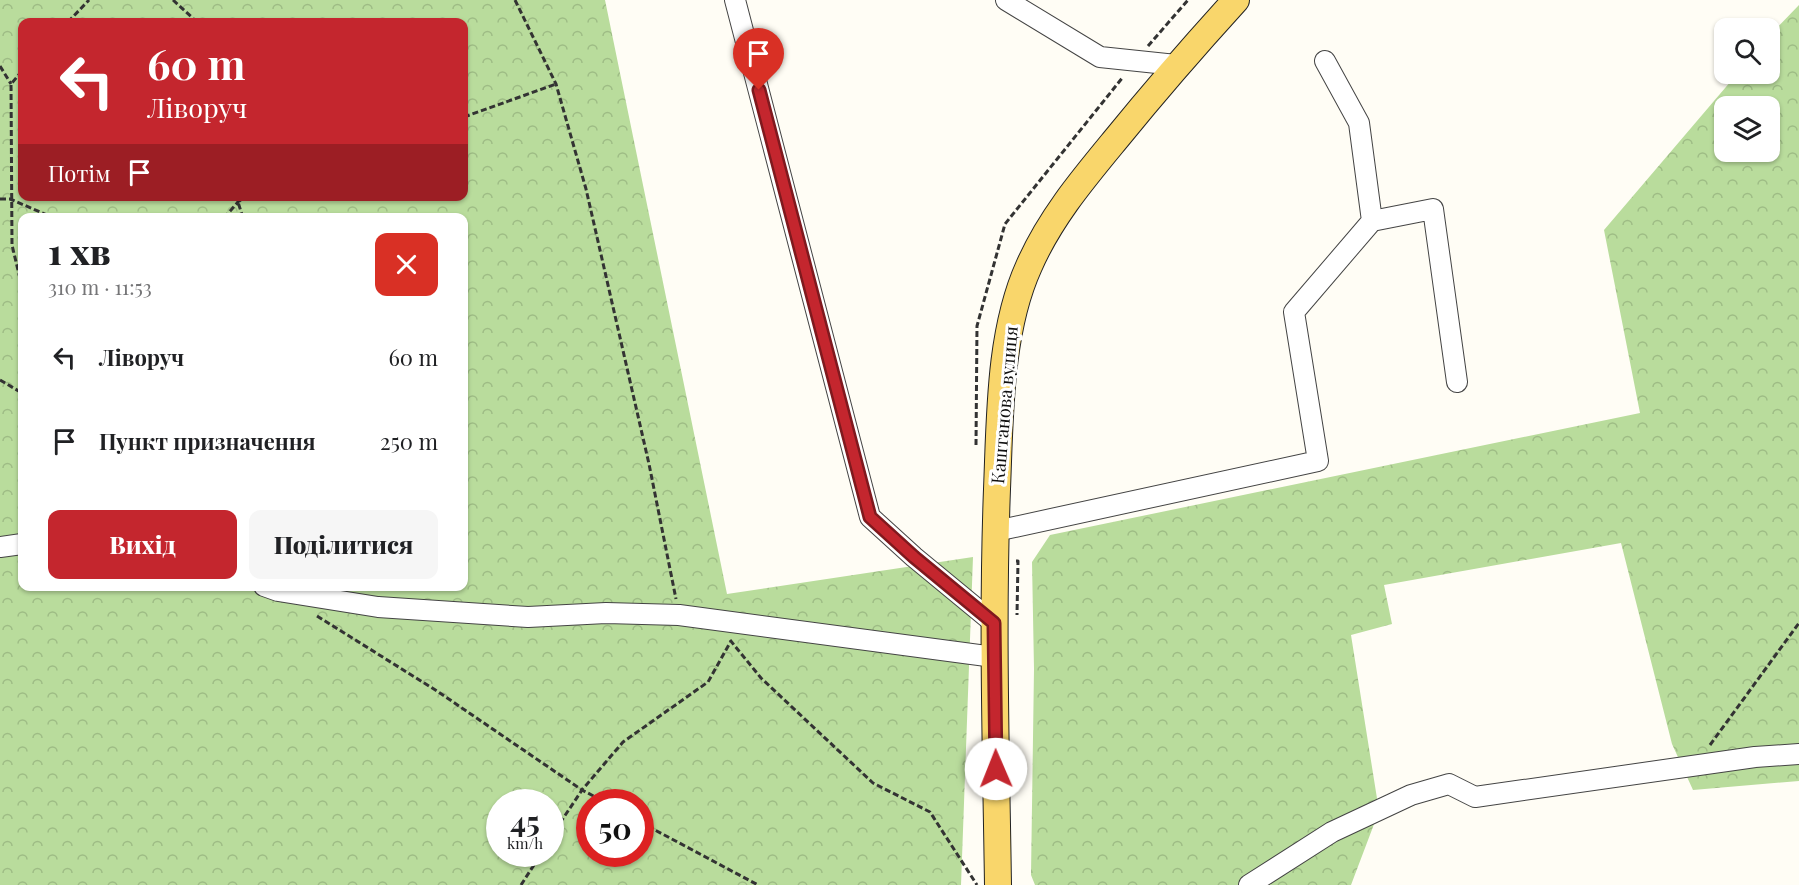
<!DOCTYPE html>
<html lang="uk">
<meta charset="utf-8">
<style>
body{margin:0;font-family:"Playfair Display",serif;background:#f6f6f6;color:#202124;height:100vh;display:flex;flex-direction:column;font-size:22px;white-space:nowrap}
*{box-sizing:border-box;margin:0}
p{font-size:20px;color:#757577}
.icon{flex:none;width:33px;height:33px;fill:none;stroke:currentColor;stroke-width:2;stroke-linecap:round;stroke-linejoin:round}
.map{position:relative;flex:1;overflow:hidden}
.sheet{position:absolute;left:18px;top:213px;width:450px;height:378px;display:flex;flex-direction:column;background:#fff;border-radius:12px;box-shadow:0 2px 4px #0004}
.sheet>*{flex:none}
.top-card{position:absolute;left:18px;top:18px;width:450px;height:183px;border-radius:12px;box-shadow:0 2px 4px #0004;background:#c4262e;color:#fff;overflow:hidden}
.fabs{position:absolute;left:1714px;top:18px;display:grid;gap:12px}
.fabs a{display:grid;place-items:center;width:66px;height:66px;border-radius:12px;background:#fff;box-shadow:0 2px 4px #0004;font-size:30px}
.speed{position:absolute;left:486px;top:789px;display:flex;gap:12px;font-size:30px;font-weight:700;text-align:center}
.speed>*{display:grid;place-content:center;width:78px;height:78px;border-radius:50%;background:#fff;box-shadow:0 2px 4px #0004;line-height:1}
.speed small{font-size:15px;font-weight:400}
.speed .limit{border:9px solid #d22;background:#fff;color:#111}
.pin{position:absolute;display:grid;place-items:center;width:51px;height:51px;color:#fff;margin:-62px -26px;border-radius:50% 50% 50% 0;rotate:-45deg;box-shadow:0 0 6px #0007}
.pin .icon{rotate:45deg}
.me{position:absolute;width:66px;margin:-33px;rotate:359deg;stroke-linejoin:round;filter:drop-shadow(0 0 4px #0008)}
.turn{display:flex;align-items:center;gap:21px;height:126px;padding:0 30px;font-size:27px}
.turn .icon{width:78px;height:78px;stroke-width:2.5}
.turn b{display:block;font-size:42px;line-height:51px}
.then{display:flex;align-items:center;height:57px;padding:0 30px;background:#0003;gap:12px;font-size:22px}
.round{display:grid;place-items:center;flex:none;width:63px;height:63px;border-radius:12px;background:#f6f6f6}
.summary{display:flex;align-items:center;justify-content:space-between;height:102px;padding:0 30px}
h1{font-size:36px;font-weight:800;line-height:45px}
.action{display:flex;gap:12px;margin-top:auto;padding:12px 30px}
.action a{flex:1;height:69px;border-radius:12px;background:#c4262e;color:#fff;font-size:24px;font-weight:800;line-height:69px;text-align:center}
.action a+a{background:#f6f6f6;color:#202124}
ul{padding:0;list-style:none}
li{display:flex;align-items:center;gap:18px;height:84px;padding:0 30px}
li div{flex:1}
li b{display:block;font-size:22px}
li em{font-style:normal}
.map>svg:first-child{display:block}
</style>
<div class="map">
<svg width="1799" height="885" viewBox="0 0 1799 885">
<defs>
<pattern id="forest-crowns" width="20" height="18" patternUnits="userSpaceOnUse" patternTransform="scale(1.5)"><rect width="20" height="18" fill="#b9dc9c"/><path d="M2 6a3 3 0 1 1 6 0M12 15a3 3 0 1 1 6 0" fill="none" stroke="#9ebc85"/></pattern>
</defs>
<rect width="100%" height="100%" fill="#fffdf5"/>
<path fill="url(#forest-crowns)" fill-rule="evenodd" d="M0,0H605L727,594L973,557L961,885H0ZM22,22H464V196H22ZM22,218H464V586H22ZM500,802H550V854H500ZM590,802H640V854H590Z
M1799,5V781L1693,790L1672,744L1621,543L1384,585L1392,624L1351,635L1379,811L1351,885H1035L1031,875L1034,669L1032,562L1050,535L1640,413L1604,230L1737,74H1770V35ZM1725,106H1770V152H1725Z"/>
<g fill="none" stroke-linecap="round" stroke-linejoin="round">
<g stroke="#444" stroke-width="22">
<path id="minor" d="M735,0L870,517L914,557L994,623
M1006,0L1100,57L1176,65
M1325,61L1359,123L1372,221
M996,531L1318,461L1294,312L1372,221L1433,209L1457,382
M0,547L22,544
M264,586L278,591L378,607L528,617L606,613L679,615L994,657
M1249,885L1332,832L1411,795L1449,784L1475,797L1755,757L1799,754"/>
</g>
<g stroke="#222" stroke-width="28">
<path id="major" d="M998,885C996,753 992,621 997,489C1000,417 999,332 1029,266C1050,218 1083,179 1116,139C1155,91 1195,45 1236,0"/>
</g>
<path stroke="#333" stroke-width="3" stroke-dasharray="6 3" stroke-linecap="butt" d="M173,0L197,22
M515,0L556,84L586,189L649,464L676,599
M68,22L89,0
M1148,46L1188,0
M0,66L11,84
M22,71L11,84L12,245L22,287
M464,117L556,84
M0,199H10L54,218
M224,218L238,202V196
M243,218L238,202L246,196
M0,380L22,393
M976,445L977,326L1005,224L1123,77
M1016,561H1018L1017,615
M317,616L437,691L582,790L605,802
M730,640L761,678L873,783L930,812L977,885
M1710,745L1799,623
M640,822L758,885
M550,838L582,790L623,742L708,682L731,641
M521,885L541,854"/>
<use href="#minor" stroke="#fff" stroke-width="20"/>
<use href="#major" stroke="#f9d66b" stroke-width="26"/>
</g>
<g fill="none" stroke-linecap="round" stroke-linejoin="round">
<g stroke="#7f191e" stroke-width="15">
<path id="route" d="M759,90L870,517L914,557L994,623L996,769"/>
</g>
<use href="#route" stroke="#c4262e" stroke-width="10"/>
</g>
<g text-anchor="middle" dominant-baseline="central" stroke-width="6" stroke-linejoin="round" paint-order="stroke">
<g font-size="18" fill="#111" stroke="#fff">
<text transform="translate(1004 405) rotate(-85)">Каштанова вулиця</text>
</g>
</g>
</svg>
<div class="fabs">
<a><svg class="icon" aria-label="search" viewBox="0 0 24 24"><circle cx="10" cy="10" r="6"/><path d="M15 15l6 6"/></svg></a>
<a><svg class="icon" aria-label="layers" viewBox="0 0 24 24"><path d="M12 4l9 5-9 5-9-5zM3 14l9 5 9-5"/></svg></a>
</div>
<div class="speed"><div>45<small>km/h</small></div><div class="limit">50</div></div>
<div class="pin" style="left:759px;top:90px;background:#d93025"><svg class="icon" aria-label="arrive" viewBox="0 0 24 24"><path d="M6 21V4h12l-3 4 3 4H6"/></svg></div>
<svg class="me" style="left:996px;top:769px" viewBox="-20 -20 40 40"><circle r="19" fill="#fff"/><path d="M0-13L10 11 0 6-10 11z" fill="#c4262e"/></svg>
<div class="top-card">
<div class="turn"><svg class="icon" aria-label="left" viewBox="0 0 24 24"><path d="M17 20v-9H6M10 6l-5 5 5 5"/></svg><div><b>60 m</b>Ліворуч</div></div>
<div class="then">Потім<svg class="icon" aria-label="arrive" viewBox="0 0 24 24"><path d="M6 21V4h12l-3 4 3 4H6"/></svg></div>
</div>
<section class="sheet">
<div class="summary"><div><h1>1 хв</h1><p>310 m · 11:53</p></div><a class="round" style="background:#d93025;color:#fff"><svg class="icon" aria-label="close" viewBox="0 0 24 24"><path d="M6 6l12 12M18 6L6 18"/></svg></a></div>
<ul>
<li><svg class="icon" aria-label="left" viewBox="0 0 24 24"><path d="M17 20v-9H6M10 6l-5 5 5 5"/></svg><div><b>Ліворуч</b></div><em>60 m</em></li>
<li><svg class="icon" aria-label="arrive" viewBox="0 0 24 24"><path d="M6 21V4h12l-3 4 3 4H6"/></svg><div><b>Пункт призначення</b></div><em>250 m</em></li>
</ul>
<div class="action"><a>Вихід</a><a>Поділитися</a></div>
</section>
</div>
